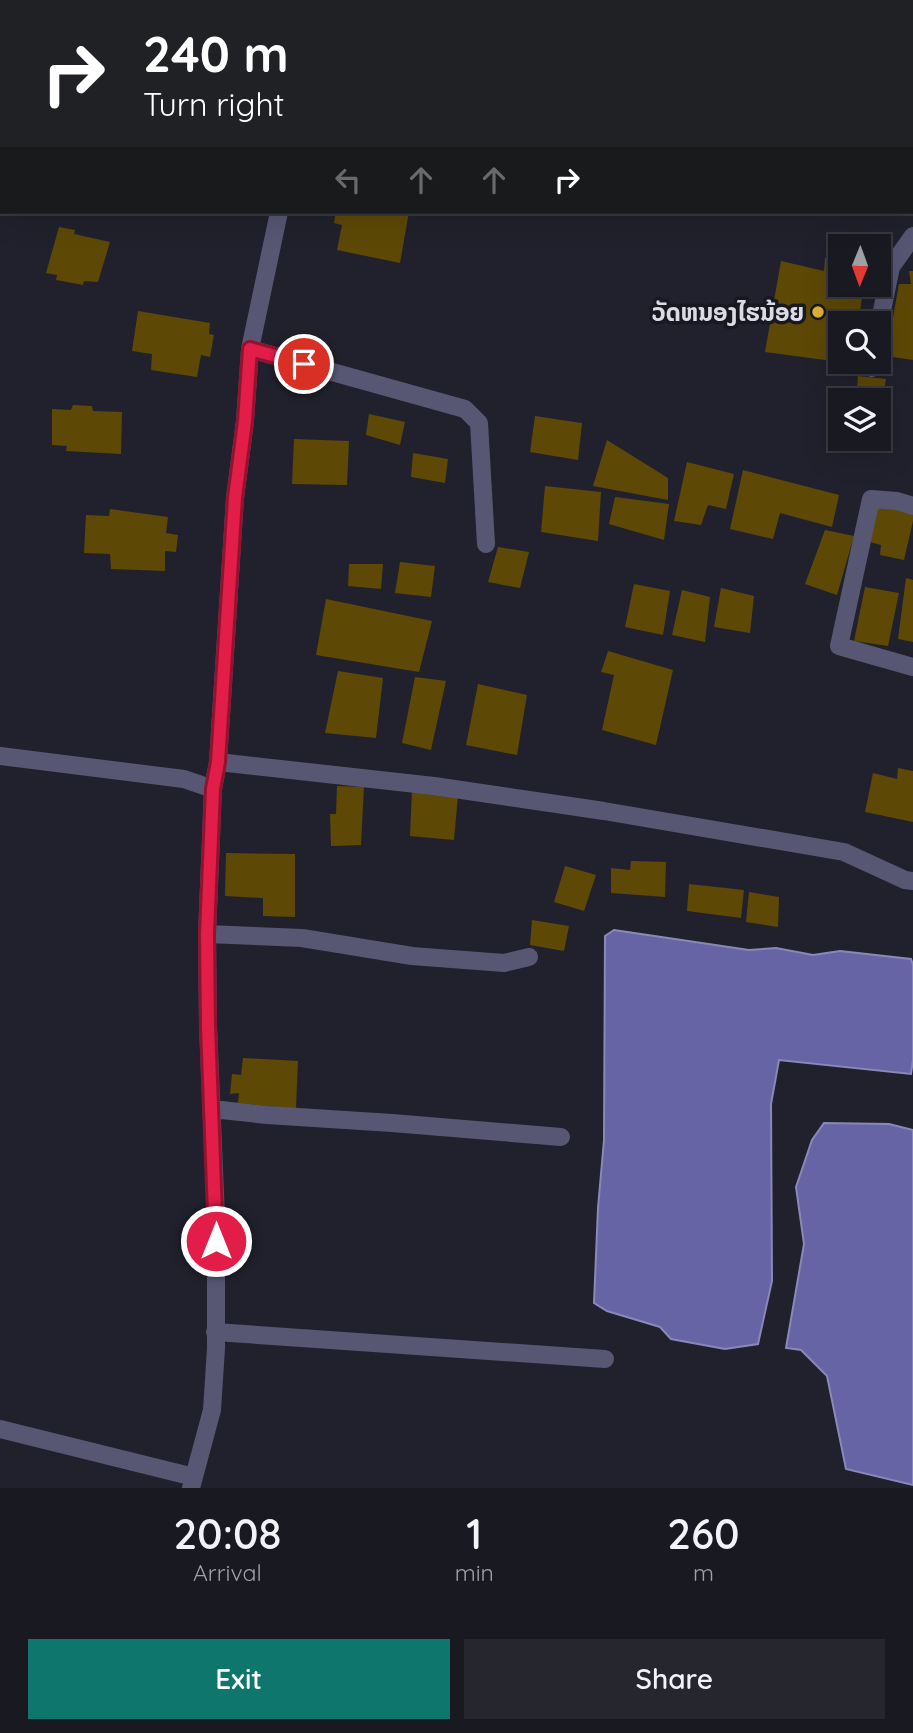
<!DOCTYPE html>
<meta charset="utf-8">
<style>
body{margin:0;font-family:Quicksand,"Noto Sans Lao",sans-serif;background:#26262f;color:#f1f3f6;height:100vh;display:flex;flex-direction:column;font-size:26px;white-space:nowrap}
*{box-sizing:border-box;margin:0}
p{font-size:23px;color:#9fa0a5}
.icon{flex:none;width:38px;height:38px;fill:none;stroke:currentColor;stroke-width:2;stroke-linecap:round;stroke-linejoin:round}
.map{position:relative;height:1488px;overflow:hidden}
.drawer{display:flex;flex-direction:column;background:#191922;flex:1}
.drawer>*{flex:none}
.hud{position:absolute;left:0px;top:0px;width:914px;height:214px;box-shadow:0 7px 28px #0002,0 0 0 2px #373840;background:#202124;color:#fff;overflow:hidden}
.needle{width:46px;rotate:181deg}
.fabs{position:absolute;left:828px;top:234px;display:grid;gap:14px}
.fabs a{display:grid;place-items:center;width:63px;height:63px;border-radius:0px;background:#191922;box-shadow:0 7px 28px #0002,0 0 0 2px #373840;font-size:35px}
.pin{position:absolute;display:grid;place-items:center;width:60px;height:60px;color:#fff;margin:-30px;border:4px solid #fff;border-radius:50%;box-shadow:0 2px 7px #0007}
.me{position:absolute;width:77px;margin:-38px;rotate:0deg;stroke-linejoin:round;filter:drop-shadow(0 0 5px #0008)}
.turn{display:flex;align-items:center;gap:24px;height:147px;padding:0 28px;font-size:32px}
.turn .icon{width:91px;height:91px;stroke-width:2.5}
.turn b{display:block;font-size:49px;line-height:60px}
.lanes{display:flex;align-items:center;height:66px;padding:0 28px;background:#0003;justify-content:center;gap:35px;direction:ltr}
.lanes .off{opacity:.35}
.eta{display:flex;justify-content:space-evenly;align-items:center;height:119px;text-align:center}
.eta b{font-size:42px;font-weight:600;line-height:49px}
.primary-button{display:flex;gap:14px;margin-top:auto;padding:14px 28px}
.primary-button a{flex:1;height:80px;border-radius:0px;background:#0f766e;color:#fff;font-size:28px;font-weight:600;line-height:80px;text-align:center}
.primary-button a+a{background:#26262f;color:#f1f3f6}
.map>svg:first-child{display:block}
</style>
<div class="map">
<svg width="913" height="1488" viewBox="0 0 913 1488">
<rect width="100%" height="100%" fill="#21212d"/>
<path fill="#6664a5" stroke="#8988b8" stroke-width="2" d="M614,930L749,950L776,948L813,955L840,951L911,959L913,965V1060L911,1074L779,1060L771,1104L772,1281L758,1344L725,1349L671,1339L660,1327L607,1311L594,1303L598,1208L604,1140L605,936Z
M824,1123L889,1124L913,1130V1485L846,1469L827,1376L801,1350L786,1348L804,1244L796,1187L812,1140Z"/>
<path fill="#5d4806" d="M336,212H409L400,263L337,250L342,225L334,223Z
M59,227L75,230L74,234L110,242L98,282L84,281L83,285L56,280L57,275L46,273Z
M825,258L840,260V285H864L858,324H840V362L765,352L781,261L824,271Z
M909,271H913V360L886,356L899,284H911Z
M138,311L210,323L209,334L214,335L210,357L201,355L197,377L151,370L152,354L132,351Z
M858,376L886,379L882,404H878V401H856Z
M73,405L92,406L93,411L122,412L121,454L66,451L67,446L52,445V409L71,410Z
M369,414L405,422L400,445L366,435Z
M535,416L582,423L578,460L530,452Z
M294,439L349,441L347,485L292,484Z
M607,440L668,478V500L593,486Z
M413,453L448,459L445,483L411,477Z
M687,462L734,474L726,509L708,505L701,525L674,521Z
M743,470L839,495L832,527L780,513L773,539L730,529Z
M545,486L601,492L598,541L541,532Z
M615,497L669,504L664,540L609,524Z
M877,502L913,508V521L904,560L880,555L881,545L870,542Z
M110,509L168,517L166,533L178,535L176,552L165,551V571L111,569L110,554L84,553L86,515L109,516Z
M825,530L854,536L837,595L805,584Z
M498,547L529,552L520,588L488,582Z
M400,562L435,566L431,597L395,593Z
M349,564H383L381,589L348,586Z
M906,578L913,580V642L898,639Z
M634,584L670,591L663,635L625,627Z
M865,587L899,593L888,646L854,641Z
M721,588L754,596L750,633L714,627Z
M682,590L710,597L705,642L672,635Z
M326,599L432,621L419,672L316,655Z
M608,651L673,670L656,745L602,730L614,675L601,672Z
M338,671L383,678L376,738L325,733Z
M415,677L446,681L431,750L402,743Z
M478,684L527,695L517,755L466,745Z
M898,768L913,771V822L865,812L873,773L897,779Z
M337,786L364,787L361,845L331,846L330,814H336Z
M412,790L458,795L454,840L410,836Z
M226,853L295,854V917L263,916V898L225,896Z
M631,861L666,862L665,897L611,893V868L630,870Z
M565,866L596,875L584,911L554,902Z
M689,884L744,890L741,918L687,911Z
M749,892L779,897L778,927L746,922Z
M532,920L569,926L564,951L530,945Z
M243,1058L298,1061L296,1109L238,1103L239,1093L230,1094L232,1074L241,1075Z"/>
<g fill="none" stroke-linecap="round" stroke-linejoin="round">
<path stroke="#575774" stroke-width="18" d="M314,2V0
M797,2L798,0
M865,2V0
M912,119H913
M878,330L891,267L913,236
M250,349L465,409L479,423L486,544
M872,368L873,362
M913,506L897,501L871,499L839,646L913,667
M0,756L184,779L213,789
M218,762L434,786L604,811L844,852L905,880L913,881
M207,934L302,938L412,956L504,963L529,957
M212,1109L267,1115L392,1123L561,1137
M215,1332L605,1359
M0,1429L194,1477
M191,1488L212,1410L216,1348V1218L208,1026L207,934L213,789L218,762L235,498L245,421L250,349L279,212"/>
</g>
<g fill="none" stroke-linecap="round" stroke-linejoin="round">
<g stroke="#92132f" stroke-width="18">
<path id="route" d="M216,1241L208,1026L207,934L213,789L218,762L235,498L245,421L250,349L304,364"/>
</g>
<use href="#route" stroke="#e11d48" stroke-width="12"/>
</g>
<circle fill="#deb133" stroke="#181823" stroke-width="2.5" cx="818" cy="312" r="7"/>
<g text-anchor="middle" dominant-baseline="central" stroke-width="7" stroke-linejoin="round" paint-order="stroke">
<g font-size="24" font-weight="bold" fill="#dadbe3" stroke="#181823" text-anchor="end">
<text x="804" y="312">ວັດຫນອງໄຮນ້ອຍ</text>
</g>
</g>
</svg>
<div class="fabs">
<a><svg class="needle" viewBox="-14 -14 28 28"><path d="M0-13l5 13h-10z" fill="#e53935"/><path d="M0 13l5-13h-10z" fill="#9fa0a5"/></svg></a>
<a><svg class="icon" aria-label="search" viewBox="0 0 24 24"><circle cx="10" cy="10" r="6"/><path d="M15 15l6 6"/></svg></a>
<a><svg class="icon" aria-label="layers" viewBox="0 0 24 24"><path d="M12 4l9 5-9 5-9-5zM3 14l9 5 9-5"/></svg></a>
</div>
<div class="pin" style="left:304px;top:364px;background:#d93025"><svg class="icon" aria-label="arrive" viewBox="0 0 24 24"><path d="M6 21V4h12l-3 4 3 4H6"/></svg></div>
<svg class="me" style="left:216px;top:1241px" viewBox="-20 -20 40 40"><circle r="17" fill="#e11d48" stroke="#fff" stroke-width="3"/><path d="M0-11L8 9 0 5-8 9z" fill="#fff"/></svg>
<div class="hud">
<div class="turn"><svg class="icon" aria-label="right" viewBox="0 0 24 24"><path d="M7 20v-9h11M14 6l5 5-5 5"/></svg><div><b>240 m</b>Turn right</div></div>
<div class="lanes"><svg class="icon off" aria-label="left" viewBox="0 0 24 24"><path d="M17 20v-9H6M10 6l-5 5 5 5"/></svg><svg class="icon off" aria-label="ahead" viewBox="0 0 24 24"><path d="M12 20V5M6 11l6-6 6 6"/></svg><svg class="icon off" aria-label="ahead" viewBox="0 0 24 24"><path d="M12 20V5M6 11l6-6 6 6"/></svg><svg class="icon" aria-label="right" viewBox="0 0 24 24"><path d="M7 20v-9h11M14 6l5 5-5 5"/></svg></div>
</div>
</div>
<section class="drawer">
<div class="eta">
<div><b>20:08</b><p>Arrival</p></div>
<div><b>1</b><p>min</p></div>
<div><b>260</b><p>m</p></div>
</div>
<div class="primary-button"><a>Exit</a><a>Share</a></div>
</section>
